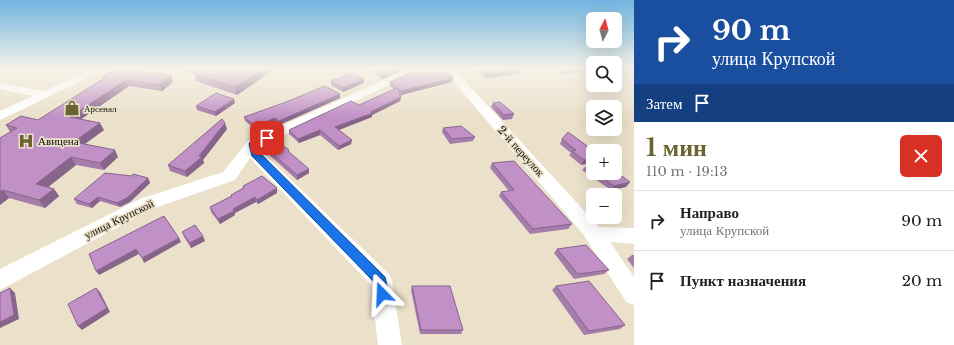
<!DOCTYPE html>
<html lang="ru">
<meta charset="utf-8">
<style>
body{margin:0;font-family:"Libre Baskerville",serif;background:#f6f6f6;color:#222;height:100vh;display:flex;flex-direction:column;font-size:15px;white-space:nowrap}
*{box-sizing:border-box;margin:0}
p{font-size:13px;color:#767676}
.icon{flex:none;width:22px;height:22px;fill:none;stroke:currentColor;stroke-width:2;stroke-linecap:round;stroke-linejoin:round}
.map{position:relative;flex:1;overflow:hidden}
.panel{display:flex;flex-direction:column;background:#fff;width:320px}
.panel>*{flex:none}
.guide{background:#1a4fa0;color:#fff;overflow:hidden}
.needle{width:26px;rotate:6deg}
.controls{position:absolute;left:586px;top:12px;display:grid;gap:8px}
.controls a{display:grid;place-items:center;width:36px;height:36px;border-radius:6px;background:#fff;box-shadow:0 4px 16px #0002;font-size:20px}
.pin{position:absolute;display:grid;place-items:center;width:34px;height:34px;color:#fff;margin:-17px;border-radius:8px;box-shadow:0 2px 6px #0006}
.me{position:absolute;width:44px;margin:-22px;rotate:339deg;stroke-linejoin:round;filter:drop-shadow(0 0 3px #0008)}
.turn{display:flex;align-items:center;gap:14px;height:84px;padding:0 12px;font-size:18px}
.turn .icon{width:52px;height:52px;stroke-width:2.5}
.turn b{display:block;font-size:28px;line-height:34px}
.then{display:flex;align-items:center;height:38px;padding:0 12px;background:#0003;gap:8px;font-size:15px}
.round{display:grid;place-items:center;flex:none;width:42px;height:42px;border-radius:6px;background:#f6f6f6}
.overview{display:flex;align-items:center;justify-content:space-between;height:68px;padding:0 12px}
h1{font-size:24px;font-weight:800;line-height:30px;color:#6a6431}
ul{padding:0;list-style:none}
li{display:flex;align-items:center;gap:12px;height:60px;padding:0 12px;border-top:1px solid #e0e0e0}
li div{flex:1}
li b{display:block;font-size:15px}
li em{font-style:normal}
main{display:flex;flex:1;min-height:0}
.map>svg:first-child{display:block}
</style>
<main>
<div class="map">
<svg width="634" height="345" viewBox="0 0 634 345">
<rect width="100%" height="100%" fill="#ebe1cb"/>
<g fill="none" stroke-linecap="round" stroke-linejoin="round">
<path fill="#fff" fill-rule="evenodd" d="M92,69H106L0,120V111L33,96L0,89V83L44,91Z
M408,69H422L261,146L262,152L389,274L392,281L402,345H378L371,285L250,158L235,180L152,209L0,290V269L140,199L223,172L248,141Z
M443,69H454L599,227L634,228V244L610,242L634,277V305L626,302L583,234Z"/>
</g>
<path fill="#a67caa" d="M178,69H275L237,95L196,81L195,74Z
M372,69H402V70L382,79L372,71Z
M474,69H519V74L485,78Z
M554,69H584L583,72L561,74Z
M421,74L453,78L452,82L401,95H400L401,97L400,101L372,115V117L338,130L351,144L338,150L320,135L299,143L289,134V130L359,105L394,89L390,86V82Z
M171,76L173,82L162,91L129,86L81,119L104,130L85,144L118,157L104,170L76,165L48,187L54,189L59,196L45,208L9,198L0,205V138L10,132L6,125L38,120L104,79L103,77Z
M364,79V83L343,92L331,85V81Z
M340,98L279,125L276,122L256,130L245,121L244,117Z
M235,103L216,116L197,110L196,106Z
M493,103L514,114L512,119L503,120L491,107Z
M443,128L475,137L473,141L450,144L442,132Z
M227,129L203,160L204,163L187,177L170,171L168,165Z
M562,139L594,151L581,165L569,155L571,153L560,144Z
M266,148L309,169V173L297,180L266,152Z
M492,163L572,224L568,229L530,234L499,196L501,192L509,191L490,168Z
M593,164V173H615L626,187L611,190L582,170L586,166Z
M148,178L150,183L130,202L120,207L100,201L92,208L77,204L74,199Z
M243,186L277,193L258,204L256,202L235,213V215L220,224L211,212L210,207L231,196V195L243,188Z
M182,232L205,241L191,248L184,237Z
M557,249L609,270L604,274L574,279L554,253Z
M632,255H634V268L627,259Z
M412,286L463,330L461,334H420L411,290Z
M556,286L625,325L620,329L584,335L552,290Z"/>
<path fill="#87658b" d="M264,69H275L237,95L235,87Z
M396,69H402V70L382,79V75Z
M520,70L519,74L485,78L487,74Z
M171,76L173,82L162,91L159,85Z
M453,78L452,82L401,95V91Z
M364,79V83L343,92V88Z
M126,80L129,86L74,124L70,117Z
M340,94V98L279,125V121Z
M401,97L400,101L372,115V117L334,132L335,127L371,112Z
M234,99L235,103L216,116L215,112Z
M275,118L276,122L256,130L255,126Z
M100,123L104,130L78,149L74,142Z
M225,123L227,129L203,160L204,163L187,177L185,171L199,156Z
M320,130V135L299,143L298,139Z
M352,140L351,144L338,150L339,146Z
M115,150L118,157L104,170L100,163Z
M71,157L76,165L42,192L36,184Z
M593,159V163L581,165L584,160Z
M309,169V173L297,180V175Z
M148,178L150,183L130,202L120,207L117,203Z
M630,182L626,187L611,190L614,186Z
M277,188V193L258,204L257,200Z
M54,189L59,196L45,208L39,200Z
M3,190L9,198L0,205V192Z
M98,197L100,201L92,208L89,204Z
M255,197L256,202L235,213V215L220,224L218,219L233,209Z
M203,236L205,241L191,248L190,243Z
M179,238L181,242L144,263L142,258Z
M136,249L139,254L99,275L96,271Z
M10,288L15,293L19,319L0,328V322Z
M96,288L100,292L110,312L82,330L78,326Z"/>
<path fill="#c190c6" stroke="#87658b" d="M116,69H128L171,76L159,85L126,80L70,117L100,123L74,142L115,150L100,163L71,157L36,184L54,189L39,200L3,190L0,192V138L17,128L6,125L21,116L38,120L106,77H103Z
M196,69H264L235,87L195,74Z
M374,69H396L382,75Z
M480,69H519L520,70L487,74Z
M414,71L421,74L448,72L453,78L401,91L390,82Z
M352,73L364,79L343,88L331,81Z
M325,86L340,94L279,121L275,118L255,126L244,117L286,102Z
M397,88L401,97L371,112L373,113L335,127L352,140L339,146L320,130L298,139L289,130L351,101L359,105Z
M216,93L234,99L215,112L196,106Z
M500,102L514,114L504,115L493,103Z
M222,119L225,123L199,156L202,157L185,171L168,165Z
M461,126L475,137L452,139L443,128Z
M568,132L594,151H593V159L584,160L572,151L576,150L562,139Z
M278,142L289,150L288,151L309,169L297,175L266,148Z
M514,161L572,224L533,229L501,192L514,190L492,163Z
M593,164V171L586,166Z
M615,171L630,182L614,186L596,173H615Z
M105,173L132,176L133,174L148,178L127,198L117,203L98,197L89,204L74,199Z
M262,176L277,188L257,200L255,197L233,209L234,211L218,219L210,207L232,196L231,195L244,188L243,186Z
M164,216L179,238L142,258L136,249L96,271L89,254Z
M195,225L203,236L190,243L182,232Z
M586,245L609,270L578,274L557,249Z
M589,281L625,325L589,331L556,286Z
M412,286H450L463,330H421Z
M10,288L14,315L0,322V293Z
M96,288L107,308L78,326L68,304Z"/>
<linearGradient id="sky" x2="0" y2="1"><stop stop-color="#71b5e1"/><stop offset="0.59" stop-color="#f6f2e8"/><stop offset="1" stop-color="#f6f2e8" stop-opacity="0"/></linearGradient>
<rect width="634" height="117" fill="url(#sky)"/>
<path fill="#1a73e8" stroke="#114b97" d="M267,135L270,136V140L257,145L260,153L385,277L389,294L387,298L382,299L378,298L375,283L252,156L249,144L250,142Z"/>
<defs>
<g id="shop-bare" transform="scale(1.2)"><path d="M-5-2.5h2.3a2.7 3.5 0 0 1 5.4 0H5L5.5 6h-11ZM-1.5-2.5h3a1.5 2.3 0 0 0-3 0Z" fill="#6a6431" stroke="#ebe1cb" stroke-width="2.5" paint-order="stroke"/></g>
<g id="hospital-bare" transform="scale(1.2)"><path d="M-5-5h3v3.5h4V-5h3V5h-3V1.5h-4V5h-3Z" fill="#6a6431" stroke="#ebe1cb" stroke-width="2.5" paint-order="stroke"/></g>
</defs>
<g fill-rule="evenodd">
<use href="#shop-bare" x="72" y="108"/>
<use href="#hospital-bare" x="26" y="141"/>
</g>
<g text-anchor="middle" dominant-baseline="central" stroke-width="3.5" stroke-linejoin="round" paint-order="stroke">
<g font-size="9" fill="#100d06" stroke="#ebe1cb" text-anchor="start">
<text x="84" y="108">Арсенал</text>
</g>
<g font-size="11" fill="#100d06" stroke="#ebe1cb" text-anchor="start">
<text x="38" y="141">Авицена</text>
</g>
<g font-size="11" fill="#100d06" stroke="#ebe1cb">
<text transform="translate(521 151) rotate(48)">2-й переулок</text>
<text transform="translate(119 219) rotate(-26)">улица Крупской</text>
</g>
</g>
</svg>
<div class="controls">
<a><svg class="needle" viewBox="-14 -14 28 28"><path d="M0-13l5 13h-10z" fill="#e53935"/><path d="M0 13l5-13h-10z" fill="#767676"/></svg></a>
<a><svg class="icon" aria-label="search" viewBox="0 0 24 24"><circle cx="10" cy="10" r="6"/><path d="M15 15l6 6"/></svg></a>
<a><svg class="icon" aria-label="layers" viewBox="0 0 24 24"><path d="M12 4l9 5-9 5-9-5zM3 14l9 5 9-5"/></svg></a>
<a>+</a>
<a>−</a>
</div>
<div class="pin" style="left:267px;top:138px;background:#d93025"><svg class="icon" aria-label="arrive" viewBox="0 0 24 24"><path d="M6 21V4h12l-3 4 3 4H6"/></svg></div>
<svg class="me" style="left:382px;top:294px" viewBox="-20 -20 40 40"><path d="M0-17L14 15 0 8-14 15z" fill="#1a73e8" stroke="#fff" stroke-width="4"/></svg>
</div>
<section class="panel">
<div class="guide">
<div class="turn"><svg class="icon" aria-label="right" viewBox="0 0 24 24"><path d="M7 20v-9h11M14 6l5 5-5 5"/></svg><div><b>90 m</b>улица Крупской</div></div>
<div class="then">Затем<svg class="icon" aria-label="arrive" viewBox="0 0 24 24"><path d="M6 21V4h12l-3 4 3 4H6"/></svg></div>
</div>
<div class="overview"><div><h1>1 мин</h1><p>110 m · 19:13</p></div><a class="round" style="background:#d93025;color:#fff"><svg class="icon" aria-label="close" viewBox="0 0 24 24"><path d="M6 6l12 12M18 6L6 18"/></svg></a></div>
<ul>
<li><svg class="icon" aria-label="right" viewBox="0 0 24 24"><path d="M7 20v-9h11M14 6l5 5-5 5"/></svg><div><b>Направо</b><p>улица Крупской</p></div><em>90 m</em></li>
<li><svg class="icon" aria-label="arrive" viewBox="0 0 24 24"><path d="M6 21V4h12l-3 4 3 4H6"/></svg><div><b>Пункт назначения</b></div><em>20 m</em></li>
</ul>
</section>
</main>
